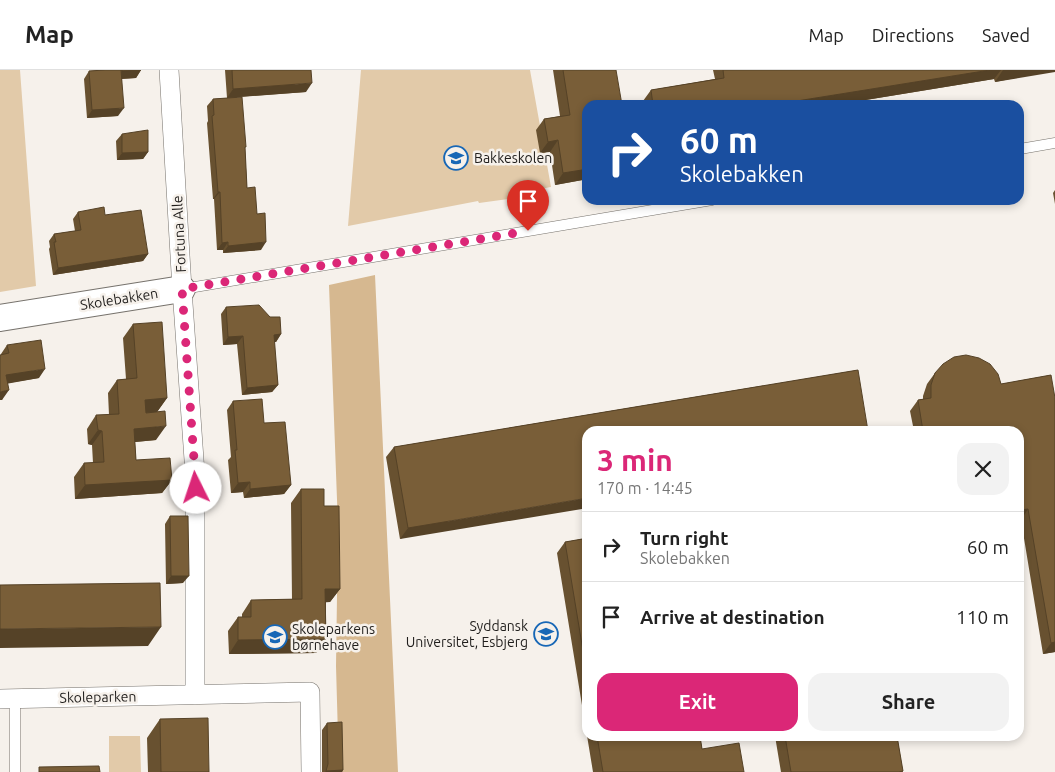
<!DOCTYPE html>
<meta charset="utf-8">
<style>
body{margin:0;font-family:Ubuntu,sans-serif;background:#f2f2f2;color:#222;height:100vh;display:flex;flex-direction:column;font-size:19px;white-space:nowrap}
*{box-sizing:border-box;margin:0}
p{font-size:16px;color:#767676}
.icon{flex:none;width:28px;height:28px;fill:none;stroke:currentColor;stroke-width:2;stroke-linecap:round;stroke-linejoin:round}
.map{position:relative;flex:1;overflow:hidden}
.details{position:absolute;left:582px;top:356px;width:442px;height:315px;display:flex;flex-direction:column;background:#fff;border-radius:15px;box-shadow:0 2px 8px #0003}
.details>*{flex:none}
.guide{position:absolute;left:582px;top:30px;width:442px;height:105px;border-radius:15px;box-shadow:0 2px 8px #0003;background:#1a4fa0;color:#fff;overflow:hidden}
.pin{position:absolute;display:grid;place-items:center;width:42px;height:42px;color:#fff;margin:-51px -21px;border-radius:50% 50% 50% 0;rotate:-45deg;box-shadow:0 0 5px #0007}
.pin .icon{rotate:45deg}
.me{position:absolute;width:55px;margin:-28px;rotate:356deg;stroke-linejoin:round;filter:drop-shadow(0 0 4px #0008)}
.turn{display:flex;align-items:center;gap:18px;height:105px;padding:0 15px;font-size:22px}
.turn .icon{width:65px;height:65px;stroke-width:2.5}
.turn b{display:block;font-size:35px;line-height:42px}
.round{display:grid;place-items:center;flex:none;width:52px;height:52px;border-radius:15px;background:#f2f2f2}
.overview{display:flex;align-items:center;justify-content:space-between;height:85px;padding:0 15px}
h1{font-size:30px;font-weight:700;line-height:38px;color:#db2777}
.button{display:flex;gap:10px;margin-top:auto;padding:10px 15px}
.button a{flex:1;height:58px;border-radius:15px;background:#db2777;color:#fff;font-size:20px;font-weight:700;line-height:58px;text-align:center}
.button a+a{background:#f2f2f2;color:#222}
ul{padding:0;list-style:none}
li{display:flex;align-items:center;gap:15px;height:70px;padding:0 15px;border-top:1px solid #e0e0e0}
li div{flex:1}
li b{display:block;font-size:19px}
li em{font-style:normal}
header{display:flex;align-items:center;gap:30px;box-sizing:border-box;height:70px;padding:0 25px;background:#fff;border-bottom:1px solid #e0e0e0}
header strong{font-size:24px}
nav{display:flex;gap:28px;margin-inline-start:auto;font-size:18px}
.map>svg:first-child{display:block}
</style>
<header>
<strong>Map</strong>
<nav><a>Map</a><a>Directions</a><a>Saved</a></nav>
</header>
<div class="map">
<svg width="1055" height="702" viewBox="0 0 1055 702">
<rect width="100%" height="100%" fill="#f6f1eb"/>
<path fill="#e2caa9" d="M0,0H20L36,216L0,222Z
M361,0H530L551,117L529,121V126L479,133L478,131L348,156Z
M109,666H140L141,702H109Z"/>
<path fill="#d6b890" d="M375,205L398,702H339L336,596L338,456L329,215Z"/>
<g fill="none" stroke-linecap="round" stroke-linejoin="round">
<g stroke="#76726c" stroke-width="11">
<path id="lane" d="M1020,79L1055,73
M183,219L712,130
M15,702V629"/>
</g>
<g stroke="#76726c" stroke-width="20">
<path id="street" d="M169,0L182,219L196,418
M195,443V625
M0,629L310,622L311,702"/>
</g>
<g stroke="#76726c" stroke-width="28">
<path id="secondary" d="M0,248L182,219"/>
</g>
<use href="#lane" stroke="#fff" stroke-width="10"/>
<use href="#street" stroke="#fff" stroke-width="19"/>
<use href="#secondary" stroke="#fff" stroke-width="26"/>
</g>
<path fill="#685130" d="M105,0H141L136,8L122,9L118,46L87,48L84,9L89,1Z
M225,0H274L306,22L237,27L245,78L247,118L257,144L261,180L223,183V180H217L214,129H213L207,53L208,51L207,36L213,29L227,28Z
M553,0H616L588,35V109L555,115L550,82L540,83L536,60L544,49L560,46Z
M713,0H1055L995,12L994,9L835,35H643V31L651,20L715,9Z
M122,64L148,82L143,89L117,90L116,71Z
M1055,120V134L1053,123Z
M78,142L105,145L148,184L143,191L53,205L49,179L50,177L49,171L54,164L75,161L73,149Z
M226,237L281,264L276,272H274L278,315L272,322L242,325L237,274L223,275L221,244Z
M133,254L167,328L157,342L156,370L135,372L136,390L172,410L162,423L75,429L74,407L84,393H93L92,375L88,374L87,359L96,345H109L108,323L117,310L126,309L123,268Z
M7,275L39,308L8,313L2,330L1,284Z
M858,300L400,469L386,387L394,377Z
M935,303L1001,314L1051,305L1055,582L1043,584L1021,450L1020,361H914L910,341L918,330L923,329V326L927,314Z
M233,331L264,353L291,415L284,424L244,428L243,422L231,423L228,390L231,387L227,340Z
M301,419L324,436L340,519L330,532H326V569L316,583L229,584L228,561L238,547H242V544L251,530L292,529L291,433Z
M170,446L183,513L166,514L165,454Z
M588,468V666H700L702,679L744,702H593L557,483L565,472Z
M160,649L209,702H148L147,668Z
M327,653L343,700L342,702H322V660Z
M775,666H897L903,702H781Z"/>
<path fill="#554227" d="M141,0L136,8L117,9L122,1Z
M990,0H1001L994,9L835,35H772Z
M1003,0H1055V2L995,12Z
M312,13L306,22L227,28L233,19Z
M124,38L118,46L87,48L92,40Z
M558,70L550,82L540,83L548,72Z
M148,82L143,89L117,90L122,83Z
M588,99V109L555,115L563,103Z
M218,122H220L214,129H213Z
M228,172L223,180H217L222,173Z
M266,172L261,180L223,183L228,176Z
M148,184L143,191L53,205L58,198Z
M281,264L276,272H268L274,265Z
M243,266L237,274L223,275L228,267Z
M45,299L39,308L0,315L6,305Z
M278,315L272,322L242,325L247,318Z
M9,320L2,330H0V322Z
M167,328L157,342L135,343L145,330Z
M166,356L156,370L124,373L134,359Z
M98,360L102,361L92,375L88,374Z
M172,410L162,423L75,429L85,415Z
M250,412L243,422L231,423L238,413Z
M291,415L284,424L244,428L250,419Z
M588,428V438L400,469L408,458Z
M1028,439L1021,450H1020V440Z
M171,506H189L183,513L166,514Z
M325,519H340L330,532L316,533Z
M161,557L148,576L0,578V559Z
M326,569L316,583L229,584L238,570Z
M1055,572V582L1043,584L1051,573Z
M343,700L342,702H325L326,701Z"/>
<path fill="#795e38" stroke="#554227" d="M105,0H121L124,38L92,40L89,1Z
M122,0H141L122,1Z
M232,0H311L312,13L233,19Z
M563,0H616L622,35H588V99L563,103L558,70L548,72L544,49L570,45Z
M723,0H990L772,35H653L651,20L724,8Z
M242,27L246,77H245L247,118L255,117L257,144L265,143L266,172L228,176V172L222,173L220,122H218L212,46L214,45L213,29Z
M148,60V82L122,83V64Z
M104,137L105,145L141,140L148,184L58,198L54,172H56L54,164L81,160L78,142Z
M259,235L270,247H280L281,264L274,265L278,315L247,318L243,266L228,267L226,237Z
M162,252L167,328L145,330L146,343L165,341L166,356L134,359L136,390L170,388L172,410L85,415L84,393L104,392L102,361L98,360L96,345L119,344L117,310L137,308L133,254Z
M41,270L45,299L6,305L9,320L0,322V285L9,283L7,275Z
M966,285L979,288L990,294L998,304L1001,314L1051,305L1055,328V572L1051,573L1028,439L1020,440V361H923L918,330L931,328V315L935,303L943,294L954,287Z
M858,300L868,361H588V428L408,458L394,377Z
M262,329L264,353L285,352L291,415L250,419V412L238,413L235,380H237L233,331Z
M301,419H324V436H339L340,519H325L326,569L238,570V547H251V530L302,529Z
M170,446H188L189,506H171Z
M588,468V611L565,472Z
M160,513L161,557L0,559V515Z
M208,648L209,702H161L160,649Z
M342,652L343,700L326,701L328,694L327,653Z
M597,666H700L702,679L739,673L744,702H603Z
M785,666H897L903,701L899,702H791Z
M99,696L100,702H39V697Z"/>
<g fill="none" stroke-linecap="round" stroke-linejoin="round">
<path stroke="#db2777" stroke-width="9" stroke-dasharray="0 16.2" d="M196,418L182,219L528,161"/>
</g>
<defs>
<g id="school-ring" transform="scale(1.25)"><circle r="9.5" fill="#f6f1eb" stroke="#1767b6" stroke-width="1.5"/><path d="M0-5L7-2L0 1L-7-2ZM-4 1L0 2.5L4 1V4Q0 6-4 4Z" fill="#1767b6"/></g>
<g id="university-ring" transform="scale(1.25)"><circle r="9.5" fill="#f6f1eb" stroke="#1767b6" stroke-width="1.5"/><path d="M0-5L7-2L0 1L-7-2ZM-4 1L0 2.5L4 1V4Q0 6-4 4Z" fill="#1767b6"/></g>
</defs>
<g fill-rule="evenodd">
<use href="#school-ring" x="456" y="88"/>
<use href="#university-ring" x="546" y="564"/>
<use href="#school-ring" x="275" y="567"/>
</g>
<g text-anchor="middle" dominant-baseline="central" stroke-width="5" stroke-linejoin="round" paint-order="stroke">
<g font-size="14" fill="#201e1c" stroke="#f6f1eb" text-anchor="start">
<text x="474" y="88">Bakkeskolen</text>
<text x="528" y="556" text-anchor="end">Syddansk<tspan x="528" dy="16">Universitet, Esbjerg</tspan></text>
<text x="292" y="559">Skoleparkens<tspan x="292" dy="16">børnehave</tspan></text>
</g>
<g font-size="14" fill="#201e1c" stroke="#f6f1eb">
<text transform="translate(179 164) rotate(-93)">Fortuna Alle</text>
<text transform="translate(119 229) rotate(-9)">Skolebakken</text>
<text transform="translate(98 627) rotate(-1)">Skoleparken</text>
</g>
</g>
</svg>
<div class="pin" style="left:528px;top:161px;background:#d93025"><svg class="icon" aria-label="arrive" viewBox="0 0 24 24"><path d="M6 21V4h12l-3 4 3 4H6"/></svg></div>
<svg class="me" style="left:196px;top:418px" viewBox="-20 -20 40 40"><circle r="19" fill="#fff"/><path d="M0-13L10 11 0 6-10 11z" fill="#db2777"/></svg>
<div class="guide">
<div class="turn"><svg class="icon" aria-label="right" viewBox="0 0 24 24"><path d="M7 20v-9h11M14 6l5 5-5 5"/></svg><div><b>60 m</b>Skolebakken</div></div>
</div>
<section class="details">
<div class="overview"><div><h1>3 min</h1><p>170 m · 14:45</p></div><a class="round"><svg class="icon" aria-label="close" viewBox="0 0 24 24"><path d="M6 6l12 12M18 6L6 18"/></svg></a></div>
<ul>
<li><svg class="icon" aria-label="right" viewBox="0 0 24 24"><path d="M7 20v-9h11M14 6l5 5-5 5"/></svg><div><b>Turn right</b><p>Skolebakken</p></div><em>60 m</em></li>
<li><svg class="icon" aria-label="arrive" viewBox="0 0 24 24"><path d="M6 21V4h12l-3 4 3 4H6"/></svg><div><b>Arrive at destination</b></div><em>110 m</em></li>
</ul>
<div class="button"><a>Exit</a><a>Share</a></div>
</section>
</div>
